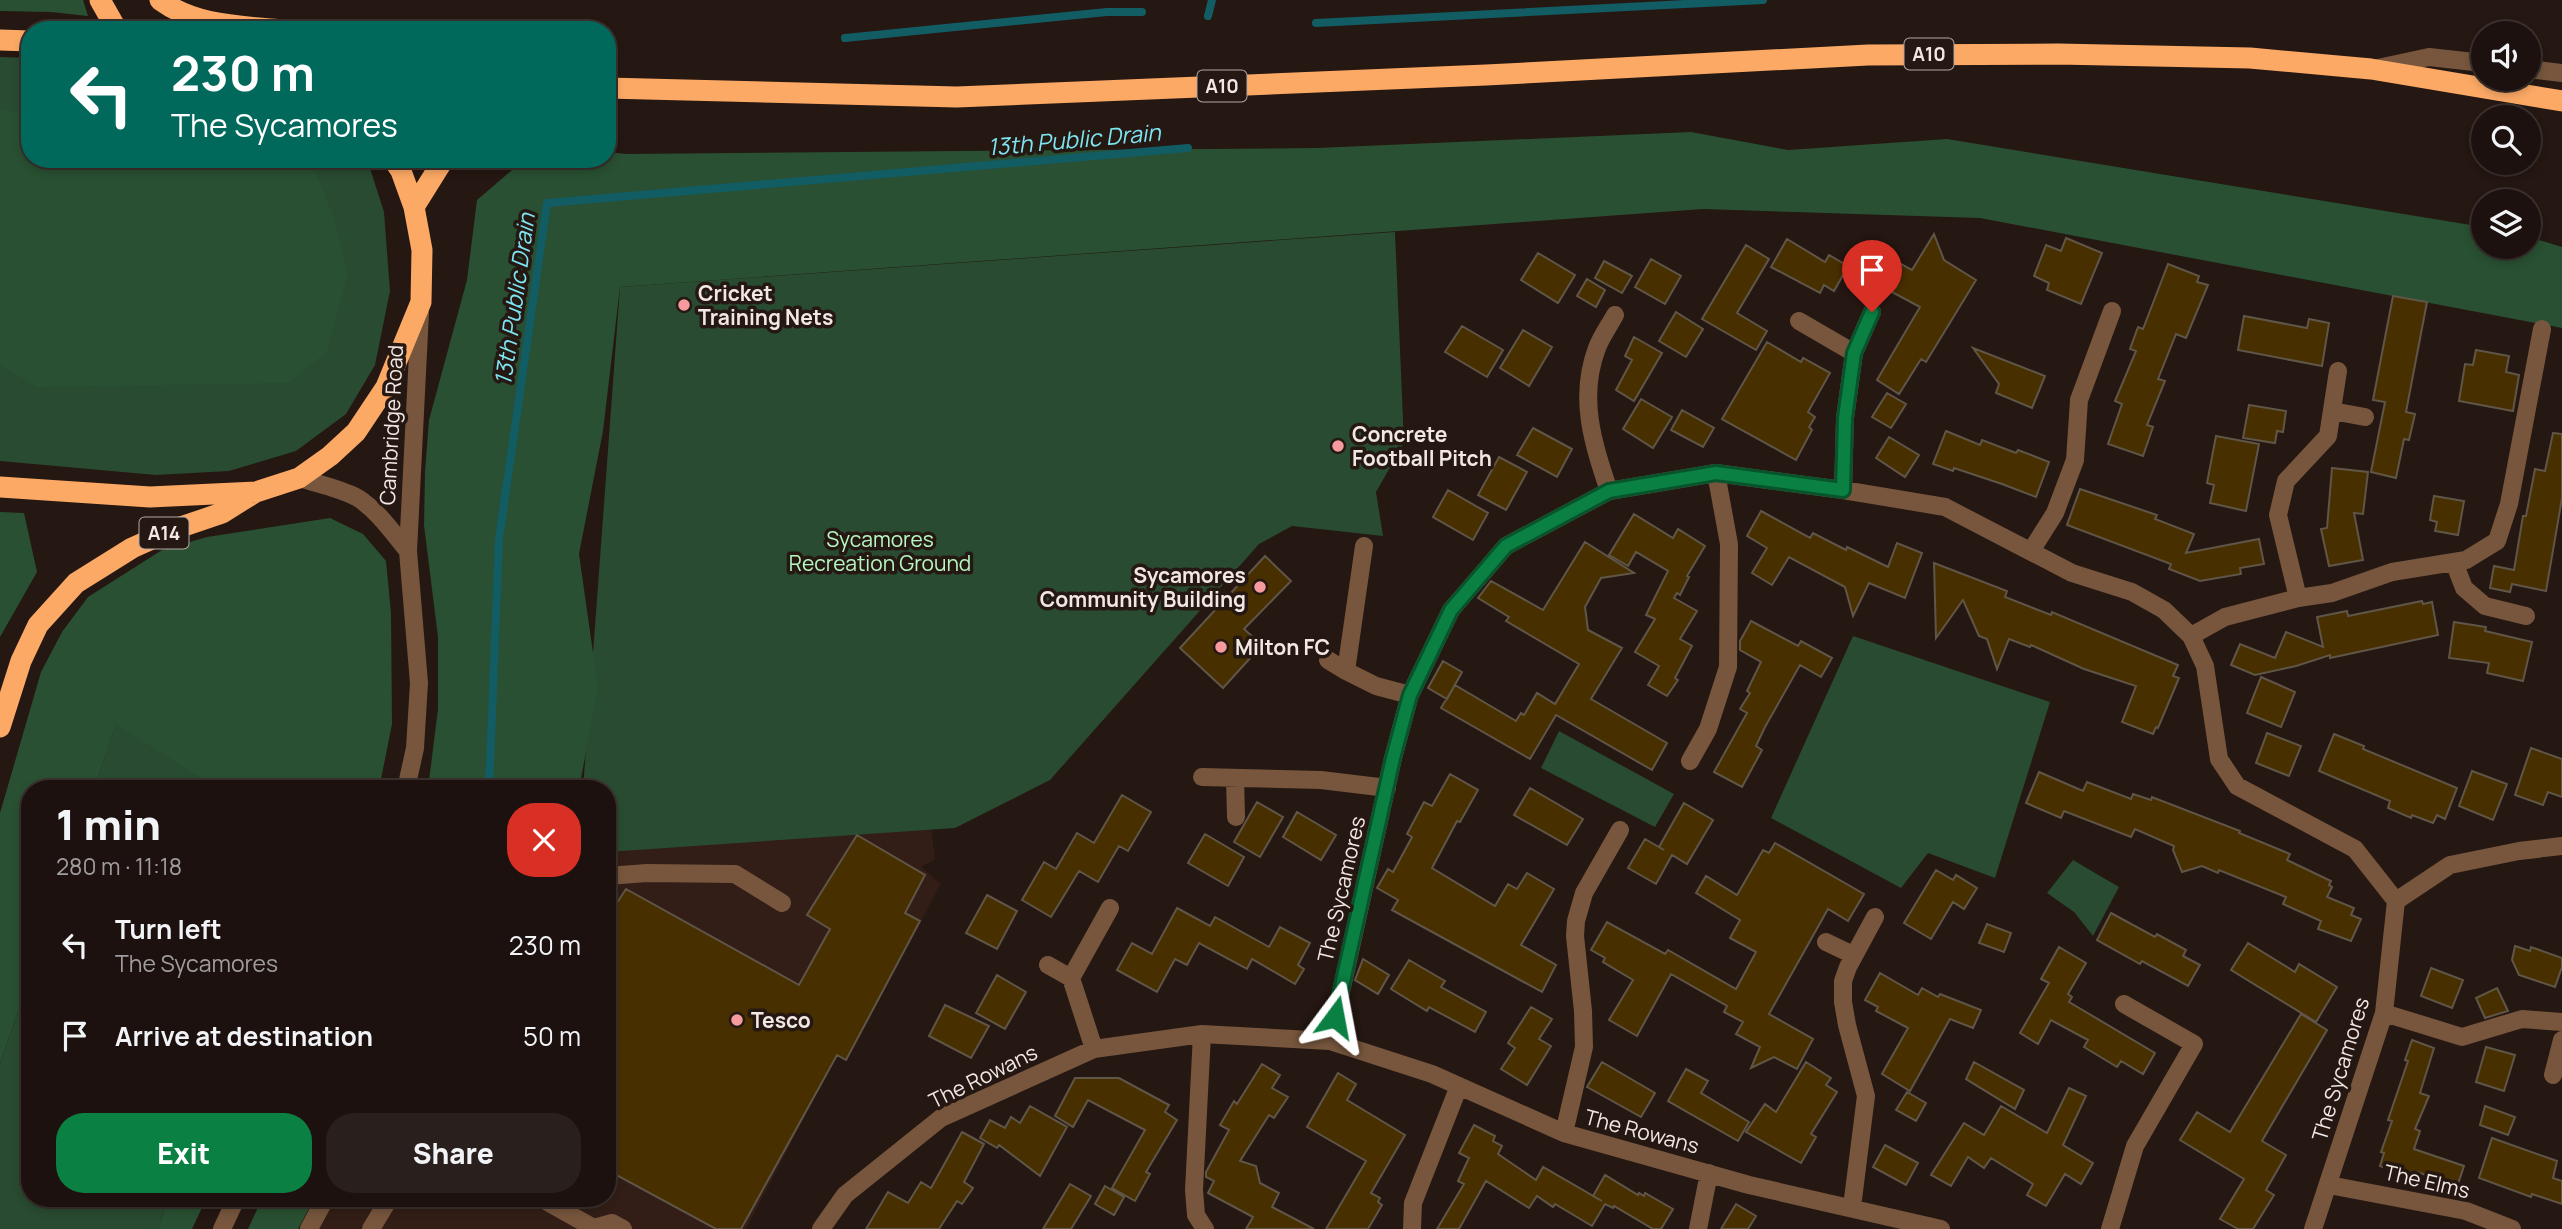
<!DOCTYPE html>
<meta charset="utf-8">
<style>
body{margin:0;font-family:Manrope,sans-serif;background:#291f1c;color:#f1f3f6;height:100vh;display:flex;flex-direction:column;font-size:26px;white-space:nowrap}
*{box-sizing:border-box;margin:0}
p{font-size:23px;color:#a09d9e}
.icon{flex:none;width:38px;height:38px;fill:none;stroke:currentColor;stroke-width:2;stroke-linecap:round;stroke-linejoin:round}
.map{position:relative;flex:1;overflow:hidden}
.drawer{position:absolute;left:21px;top:780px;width:595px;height:427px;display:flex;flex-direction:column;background:#1c110e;border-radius:28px;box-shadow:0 4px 10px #0003,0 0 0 2px #3a312e}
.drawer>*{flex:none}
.guide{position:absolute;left:21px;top:21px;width:595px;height:147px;border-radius:28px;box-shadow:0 4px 10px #0003,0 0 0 2px #3a312e;background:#00695c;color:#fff;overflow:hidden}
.buttons{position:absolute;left:2471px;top:21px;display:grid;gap:14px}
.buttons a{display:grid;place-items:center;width:70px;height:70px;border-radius:50%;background:#1c110e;box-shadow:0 4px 10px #0003,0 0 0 2px #3a312e;font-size:35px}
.pin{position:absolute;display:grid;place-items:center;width:60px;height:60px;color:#fff;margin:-72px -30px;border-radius:50% 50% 50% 0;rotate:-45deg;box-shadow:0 0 7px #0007}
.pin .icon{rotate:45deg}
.me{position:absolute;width:77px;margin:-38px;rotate:13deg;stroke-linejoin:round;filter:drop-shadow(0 0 5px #0008)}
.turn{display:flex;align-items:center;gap:24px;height:147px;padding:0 35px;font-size:32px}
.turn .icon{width:91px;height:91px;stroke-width:2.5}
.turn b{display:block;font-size:49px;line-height:60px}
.round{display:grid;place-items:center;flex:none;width:74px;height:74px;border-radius:28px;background:#291f1c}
.headline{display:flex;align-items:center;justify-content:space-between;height:119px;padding:0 35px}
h1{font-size:42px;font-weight:800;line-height:52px}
.button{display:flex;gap:14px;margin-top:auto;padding:14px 35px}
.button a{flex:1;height:80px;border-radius:28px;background:#0b8043;color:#fff;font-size:28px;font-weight:800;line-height:80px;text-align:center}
.button a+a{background:#291f1c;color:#f1f3f6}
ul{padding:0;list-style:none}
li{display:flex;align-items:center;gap:21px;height:91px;padding:0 35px}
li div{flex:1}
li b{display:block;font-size:26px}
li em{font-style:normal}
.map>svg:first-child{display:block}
</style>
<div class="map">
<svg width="2562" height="1229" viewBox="0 0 2562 1229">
<rect width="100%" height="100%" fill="#251712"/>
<path fill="#321e16" d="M930,821L935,859L921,867L941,884L846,1060L837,1055L746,1229H298L314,1199H607V850Z"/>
<path fill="#294b31" d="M0,57L30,58V159H367L384,212L390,291L375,365L346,414L296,451L229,471L156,475L0,461Z
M1395,232L1404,443L1376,492L1383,536L1292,526L1259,544L1050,780L955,828L607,852V789H583L620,287Z
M1853,636L2050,702L1995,878L1928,853L1901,888L1771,818Z
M116,723L216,789H94Z
M1559,731L1674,794L1655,827L1541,768Z
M2073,860L2119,887L2093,936L2074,912L2047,893Z
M30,977V1199H168L158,1229H0V1064Z"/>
<path fill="#295032" d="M0,0H83L88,16L51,12L0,11Z
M0,109L30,115V159H301L314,168L334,218L348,274L327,352L288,383L37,387L0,365Z
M1691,132L1788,150L1947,139L2483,227V247H2529V237L2562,247V328L1980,218L1703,209L620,287L603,431L579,554L598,688L579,789H428L438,709V637L424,525L425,472L429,420L467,280L477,200L525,159H607V152L626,154L1317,148Z
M0,512L24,513L37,572L0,637Z
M330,518L363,534L386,561L391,613L392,724L379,789H216L116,724L94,789H30V977L0,1064V813L41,672L62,632L88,597L162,550L207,537Z
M168,1199H206L192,1229H158Z
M262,1199H314L298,1229H248Z"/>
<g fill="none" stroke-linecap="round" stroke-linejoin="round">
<path stroke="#125c64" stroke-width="8" d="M1208,16L1212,0
M1316,23L1763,0
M845,38L1107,12H1142
M489,789L499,539L547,203L1188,148"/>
</g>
<path fill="#482f00" stroke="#5f5648" stroke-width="2" d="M1934,234L1944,260L1976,280L1926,362L1921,359L1899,394L1877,380L1920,307L1881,286L1876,295L1850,281L1861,260L1877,269L1884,255L1912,270Z
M2066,238L2102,253L2081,304L2047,290L2049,283L2034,276L2046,245L2061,251Z
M1787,239L1825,262L1829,255L1848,266L1834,291L1824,285L1820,293L1771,267Z
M1746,245L1769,259L1737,313L1767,331L1756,350L1702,319Z
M1538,253L1575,275L1558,303L1521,280Z
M1651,259L1681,276L1665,304L1635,287Z
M1604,261L1632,276L1622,293L1595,278Z
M2168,264L2199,276L2197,282L2208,285L2186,338L2176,334L2158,379L2165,381L2147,425L2153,427L2143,456L2108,444L2122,404L2115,401L2136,351L2130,349L2138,327L2143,329Z
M1587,279L1605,290L1596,307L1577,296Z
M2393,296L2427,302L2406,412L2415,414L2409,440L2404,439L2396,478L2371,472L2385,402L2373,400Z
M1676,312L1703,329L1686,357L1659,341Z
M2244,316L2307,328L2309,319L2329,323L2322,366L2238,350Z
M1462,326L1503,350L1487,377L1445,352Z
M1523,330L1552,347L1529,386L1500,368Z
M1634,337L1662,353L1634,401L1616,390L1632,360L1625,356Z
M1767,342L1801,362L1803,358L1830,373L1808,412L1815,417L1809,427L1812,430L1796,460L1722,419Z
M1973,348L2045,376L2032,408L1996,393L1999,384Z
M2476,350L2509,356L2506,372L2519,375L2513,411L2459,401L2465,364L2473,365Z
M1887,393L1906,404L1891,428L1872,417Z
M1641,399L1672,417L1653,448L1623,429Z
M2249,405L2286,411L2283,432L2277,431L2275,443L2243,438Z
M1682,410L1714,428L1703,447L1671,430Z
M1533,428L1572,449L1557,477L1517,455Z
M1946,431L1980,445L1982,440L2016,453L2018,450L2049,462L2036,497L2002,484L1954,468L1953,471L1933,464Z
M2553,433L2562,434V498L2546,591L2512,584L2510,592L2490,588L2494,566L2514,570L2523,516H2526L2535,469L2545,471Z
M2216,436L2259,444L2246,511L2210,503L2214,485L2207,483Z
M1889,437L1919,455L1905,477L1876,458Z
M1499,457L1527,472L1506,510L1478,495Z
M2332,468L2368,472L2363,514L2354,513L2363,560L2329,566L2321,529L2327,528Z
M2080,489L2157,515L2155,519L2194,534L2186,553L2259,539L2264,564L2240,568L2241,574L2200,581L2169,569L2171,564L2067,525Z
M1448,490L1488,513L1473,540L1433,517Z
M2434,496L2464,501L2458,535L2435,531L2437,522L2430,520Z
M1761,511L1810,538L1813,533L1846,550L1847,547L1888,567L1897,543L1922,553L1905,598L1869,583L1853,616L1845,587L1789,557L1772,585L1752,573L1767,548L1747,536Z
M1634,514L1673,538L1678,529L1705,546L1687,576L1689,577L1680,595L1677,593L1674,598L1697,611L1680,639L1692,646L1675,678L1678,680L1667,696L1648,685L1659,666L1635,652L1655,619L1646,615L1668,571L1636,552L1628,566L1609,555Z
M1585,542L1634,573L1601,578L1585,607L1588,630L1622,648L1591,699L1667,743L1652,770L1556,715L1530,759L1441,708L1455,685L1516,721L1521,713L1524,715L1537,693L1555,704L1579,664L1506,621L1509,617L1478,598L1491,581L1543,610Z
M1265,556L1291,581L1244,629L1262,645L1223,688L1180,648Z
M1934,563L2007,591L2005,597L2051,615L2052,612L2178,665L2173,676L2179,678L2158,728L2156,727L2153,734L2122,722L2136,686L2084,669L2031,645L2030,647L2009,639L1997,669L1987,639L1979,636L1963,600L1936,638Z
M2422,601L2423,604L2432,602L2438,635L2330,658V655L2296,666L2255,675L2231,665L2240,644L2275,658L2286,632L2323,647L2317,617L2347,611L2348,616Z
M1751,621L1798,646L1801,641L1832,658L1821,677L1800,665L1765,727L1756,746L1762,750L1742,787L1714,772L1747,713L1740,709L1750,693L1747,691L1761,662L1740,650V641Z
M2454,622L2486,627L2485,631L2532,642L2523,681L2487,673L2489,663L2449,658Z
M1443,661L1462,672L1447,699L1428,688Z
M2261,677L2295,692L2281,727L2247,713Z
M2267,733L2301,746L2289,776L2256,763Z
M2334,734L2364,746L2363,749L2457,788L2445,819L2437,815L2433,823L2412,815L2411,818L2388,808L2390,801L2319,771Z
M2531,748L2562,759V797L2548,792L2543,805L2515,795Z
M2472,771L2507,784L2493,820L2459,806Z
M2039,772L2083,791L2087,782L2131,799L2133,794L2151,800L2152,797L2240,831L2239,833L2290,854L2287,860L2331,881L2329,885L2332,887L2327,897L2354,908L2351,915L2361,919L2351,941L2318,929L2321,921L2283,904L2286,897L2219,870L2218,873L2202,866L2182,872L2173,850L2174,846L2135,829L2131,837L2064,811L2061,818L2026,803Z
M1450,774L1478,790L1460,822L1457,821L1432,868L1495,906L1508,884L1517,889L1527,873L1554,889L1521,945L1556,965L1542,992L1392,910L1398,900L1377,888L1388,869L1393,872L1412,837L1407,834L1424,802L1432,806Z
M1530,788L1583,819L1567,845L1514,815Z
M1122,795L1151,812L1128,851L1119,846L1098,882L1079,871L1051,917L1022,900L1044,862L1056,869L1077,833L1094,843Z
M1257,802L1283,817L1260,857L1234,842Z
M1684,803L1713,820L1687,864L1672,855L1656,884L1628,868L1645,839L1664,850L1659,847Z
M1297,812L1336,835L1321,860L1283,837Z
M1205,834L1244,857L1228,886L1188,863Z
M857,835L925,875L905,913L920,921L846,1060L837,1055L741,1229H716L607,1170V918L626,889L799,985L830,929L807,915Z
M1775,843L1864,894L1848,921L1828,909L1769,1014L1813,1039L1797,1069L1774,1057L1751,1068L1760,1047L1736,1034L1743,1022L1724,1012L1727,1006L1671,974L1637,1036L1609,1020L1633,980L1603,962L1605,958L1591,950L1607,922L1665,954L1668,950L1736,989L1756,952L1730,938L1740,920L1696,893L1706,876L1737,895L1763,850L1769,853Z
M1936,870L1953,880L1956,875L1977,888L1964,909L1953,902L1931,939L1904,923Z
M987,895L1017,911L997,949L966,933Z
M1177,908L1210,926L1215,917L1269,947L1280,927L1310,943L1298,965L1304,969L1295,984L1252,959L1247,969L1199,943L1187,965L1175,959L1157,992L1117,970L1132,943L1152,954Z
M2111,913L2155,937L2157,934L2186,950L2183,956L2200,965L2188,986L2142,961L2140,964L2097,940Z
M1987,924L2011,933L2004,952L1979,943Z
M2248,943L2295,972L2299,964L2337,987L2316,1022L2231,970Z
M2515,946L2530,951L2531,947L2562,958V967L2555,987L2519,975L2512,960Z
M2059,947L2086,963L2068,994L2072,997L2069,1002L2155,1053L2143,1074L2121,1061L2117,1067L2084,1047L2088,1040L2051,1020L2038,1044L2020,1033L2049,983L2041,979Z
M1363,959L1389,975L1378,994L1355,980Z
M1409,960L1445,981L1441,987L1486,1012L1475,1032L1429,1007L1427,1011L1391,989Z
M2431,968L2463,980L2452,1008L2421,996Z
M1880,973L1918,995L1922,988L1938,997L1940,994L1981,1010L1973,1028L1950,1019L1910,1091L1882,1074L1908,1028L1876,1011L1878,1007L1865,1000Z
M997,975L1026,992L1005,1029L976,1013Z
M2497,988L2508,1011L2485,1018L2476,998Z
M945,1005L989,1026L971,1058L929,1036Z
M1531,1007L1552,1019L1539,1039L1551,1046L1527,1085L1501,1069L1515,1048L1508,1043Z
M2301,1014L2327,1030L2262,1141L2286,1155L2266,1190L2274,1195L2253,1229H2238L2220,1219L2244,1179L2180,1140L2197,1112L2230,1132Z
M2412,1040L2434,1048L2420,1093L2429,1096L2415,1129L2420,1131L2414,1149L2464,1166L2457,1187L2418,1172L2417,1178L2380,1166L2384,1153L2381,1152L2392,1121L2388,1120L2408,1061L2405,1060Z
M2486,1047L2515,1055L2504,1091L2476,1082Z
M1602,1062L1655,1093L1641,1117L1587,1087Z
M1806,1062L1831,1078L1826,1085L1837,1092L1811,1134L1816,1137L1801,1163L1746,1132L1765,1104L1776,1112Z
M1974,1062L2024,1090L2015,1109L1966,1079Z
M1262,1064L1280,1075L1272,1088L1288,1097L1274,1118L1269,1115L1240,1161L1256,1166L1260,1183L1279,1193L1272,1207L1314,1229H1246L1253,1217L1208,1193L1214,1181L1206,1177V1172L1229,1130L1220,1125L1234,1101L1237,1104Z
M1686,1069L1708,1081L1701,1093L1749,1122L1738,1141L1668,1101Z
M1338,1073L1356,1084L1347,1100L1405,1135L1371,1193L1380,1198L1378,1202L1382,1205L1368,1229H1326L1366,1161L1307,1127Z
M1075,1078H1119L1169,1105L1165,1112L1177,1120L1146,1172L1150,1174L1135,1201L1112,1188L1145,1130L1088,1100L1073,1127L1055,1116Z
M2069,1088L2086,1096L2063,1145L2093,1163L2081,1184L2065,1174L2046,1206L2027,1195L2033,1184L1991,1158L1984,1168L1968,1157L1951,1186L1931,1175L1964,1123L1984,1135L2001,1106L2047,1133Z
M1907,1092L1926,1103L1916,1121L1896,1110Z
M1030,1106L1067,1127L1040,1176L999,1145L997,1148L980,1138L990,1120L1005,1128L1011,1117L1020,1123Z
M2485,1106L2515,1117L2508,1135L2480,1125Z
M1474,1125L1495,1136L1493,1141L1502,1146L1498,1154L1536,1180L1543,1167L1602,1201L1593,1196L1605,1175L1638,1195L1639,1193L1644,1196L1645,1193L1673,1209L1661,1229H1653L1614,1206L1613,1208L1605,1204L1592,1226L1555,1204L1553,1207L1537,1196L1529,1208L1486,1181L1459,1229H1437L1464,1184L1458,1181L1469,1158L1459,1153Z
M962,1132L984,1144L964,1182L973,1188L962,1204L957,1201L939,1229H866L888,1192L908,1203L921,1182L931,1188Z
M2492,1138L2557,1161L2553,1178L2562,1181V1204L2532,1194L2531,1197L2479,1178Z
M1885,1145L1918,1163L1906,1185L1873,1167Z
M1070,1184L1091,1196L1071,1229H1043Z
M1105,1186L1124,1197L1114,1215L1095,1204Z
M1736,1204L1756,1216L1748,1229H1721Z"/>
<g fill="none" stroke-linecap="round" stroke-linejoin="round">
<path stroke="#77563d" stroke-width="18" d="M2378,68L2429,57L2483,63
M2529,69L2562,73
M1799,321L1854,353L1845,418L1843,490
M1854,353L1872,312
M2332,411L2365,417
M299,478C318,484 340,488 358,498C378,511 393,533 408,551
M1609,491C1593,443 1578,398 1597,348C1601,337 1609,326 1615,315
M1364,546L1346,671L1376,686L1410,695
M2031,551L2055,513L2075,460L2079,400L2112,311
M2454,562L2464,588L2485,606L2526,616
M2298,598L2332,593L2392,572L2466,560L2497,541L2509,504L2542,329
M2191,636L2225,617L2298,598L2278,515L2286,481L2328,436L2338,371
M1328,660L1346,671
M1690,761L1708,729L1728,667L1729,544L1716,473
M1202,777L1321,780L1387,788
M1235,778L1236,817
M406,789L415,748L419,683L408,551L420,313
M607,876L647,873L735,874L782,903
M2396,901L2450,865L2519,851L2562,846
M1826,942L1853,955
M1048,965L1071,978
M2384,1013L2462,1037L2522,1019L2562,1022
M1202,1034L1194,1190L1196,1215L1205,1229
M1330,1041L1393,758L1410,695L1451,610L1506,546L1609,491L1716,473L1843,490L1945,507L2072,573L2132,592L2164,610L2191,636L2205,666L2219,759L2237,786L2355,849L2396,901L2384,1013L2313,1229
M1094,1049L1071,978L1110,908
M2553,1075L2562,1040
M1564,1133L1584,1047L1583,1011L1575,936L1576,921L1584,893L1620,830
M2329,1185L2466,1211L2512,1229
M542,1199L594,1228L612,1223L623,1229
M1852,1207L1866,1096L1847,1025L1843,1002V981L1848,967L1875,917
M222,1229L236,1199
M309,1229L325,1199
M371,1229L389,1199
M821,1229L845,1195L941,1118L1094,1049L1202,1034L1330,1041L1432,1074L1564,1133L1749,1185L1941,1229
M1412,1229L1413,1203L1459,1086
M1698,1229L1709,1173
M2110,1229L2135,1146L2194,1044L2124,1004"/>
<path stroke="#fca965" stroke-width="21" d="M100,0L117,30
M160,0C195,26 240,26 282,30
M0,40L30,41
M607,88L957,97L1486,75L1868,55L2058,54L2250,58L2371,69L2562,101
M414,207L444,159
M0,487L150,497L256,492L299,478L330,456L356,432L386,387L421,302L422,250L414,207L401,171L393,159
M0,727L21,661L38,625L76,583L132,548L172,530L222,513L254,493"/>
</g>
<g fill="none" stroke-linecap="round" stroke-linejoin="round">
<g stroke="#07532c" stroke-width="18">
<path id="route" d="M1335,1017L1393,758L1410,695L1451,610L1506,546L1609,491L1716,473L1843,490L1845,418L1854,353L1872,312"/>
</g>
<use href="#route" stroke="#0b8043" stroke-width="12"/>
</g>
<g fill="#f59b9d" stroke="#251712" stroke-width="2.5">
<circle cx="684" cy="305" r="7"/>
<circle cx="1338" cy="446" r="7"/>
<circle cx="1260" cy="587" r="7"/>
<circle cx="1221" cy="647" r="7"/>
<circle cx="737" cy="1020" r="7"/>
</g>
<g text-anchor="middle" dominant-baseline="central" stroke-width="7" stroke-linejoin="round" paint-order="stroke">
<g fill="#251712" stroke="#b4a9a4" stroke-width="2">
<rect x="1904.5" y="38.5" width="49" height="31" rx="5"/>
<rect x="1197.5" y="70.5" width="49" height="31" rx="5"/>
<rect x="139.5" y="517.5" width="49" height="31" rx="5"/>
</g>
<g font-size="19" font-weight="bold" fill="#f1e7e3">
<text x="1929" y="54">A10</text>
<text x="1222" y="86">A10</text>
<text x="164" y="533">A14</text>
</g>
<g font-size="21" font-weight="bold" fill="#f1e7e3" stroke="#251712" text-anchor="start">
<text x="698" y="293">Cricket<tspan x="698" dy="24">Training Nets</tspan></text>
<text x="1352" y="434">Concrete<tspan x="1352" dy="24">Football Pitch</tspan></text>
<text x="1246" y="575" text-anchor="end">Sycamores<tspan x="1246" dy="24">Community Building</tspan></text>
<text x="1235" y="647">Milton FC</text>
<text x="751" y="1020">Tesco</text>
</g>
<g font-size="21" fill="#f1e7e3" stroke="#251712">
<text transform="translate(391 425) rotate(-87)">Cambridge Road</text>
<text transform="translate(1341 889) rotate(-77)">The Sycamores</text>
<text transform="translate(2340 1069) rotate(-73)">The Sycamores</text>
<text transform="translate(983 1076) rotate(-26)">The Rowans</text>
<text transform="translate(1642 1131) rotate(15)">The Rowans</text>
<text transform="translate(2427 1181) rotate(13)">The Elms</text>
</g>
<g font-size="21" fill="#b5f8c1" stroke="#251712">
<text x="880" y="539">Sycamores<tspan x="880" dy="24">Recreation Ground</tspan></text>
</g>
<g font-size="23" font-style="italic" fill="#7de6f2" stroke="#251712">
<text transform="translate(1074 139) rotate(-5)">13th Public Drain</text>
<text transform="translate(514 299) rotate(-82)">13th Public Drain</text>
</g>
</g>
</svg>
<div class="buttons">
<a><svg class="icon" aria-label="sound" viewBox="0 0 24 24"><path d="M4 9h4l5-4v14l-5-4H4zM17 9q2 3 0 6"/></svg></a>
<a><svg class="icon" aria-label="search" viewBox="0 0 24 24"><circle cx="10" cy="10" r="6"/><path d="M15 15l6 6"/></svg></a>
<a><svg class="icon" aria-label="layers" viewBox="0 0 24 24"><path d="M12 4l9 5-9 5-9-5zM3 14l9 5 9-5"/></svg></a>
</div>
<div class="pin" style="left:1872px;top:312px;background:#d93025"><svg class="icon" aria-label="arrive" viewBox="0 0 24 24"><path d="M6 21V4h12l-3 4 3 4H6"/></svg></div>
<svg class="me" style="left:1335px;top:1017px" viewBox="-20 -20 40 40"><path d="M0-17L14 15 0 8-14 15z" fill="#0b8043" stroke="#fff" stroke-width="4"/></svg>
<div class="guide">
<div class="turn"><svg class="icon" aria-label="left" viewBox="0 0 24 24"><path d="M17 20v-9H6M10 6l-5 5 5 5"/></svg><div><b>230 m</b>The Sycamores</div></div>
</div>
<section class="drawer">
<div class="headline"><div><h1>1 min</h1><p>280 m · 11:18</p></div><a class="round" style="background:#d93025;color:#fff"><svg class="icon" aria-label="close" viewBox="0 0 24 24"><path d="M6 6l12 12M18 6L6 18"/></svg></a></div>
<ul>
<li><svg class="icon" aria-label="left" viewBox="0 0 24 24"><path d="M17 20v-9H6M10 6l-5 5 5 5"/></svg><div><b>Turn left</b><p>The Sycamores</p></div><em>230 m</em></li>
<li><svg class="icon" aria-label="arrive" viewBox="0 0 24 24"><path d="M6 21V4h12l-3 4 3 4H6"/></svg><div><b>Arrive at destination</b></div><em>50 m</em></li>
</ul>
<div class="button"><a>Exit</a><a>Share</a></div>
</section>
</div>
